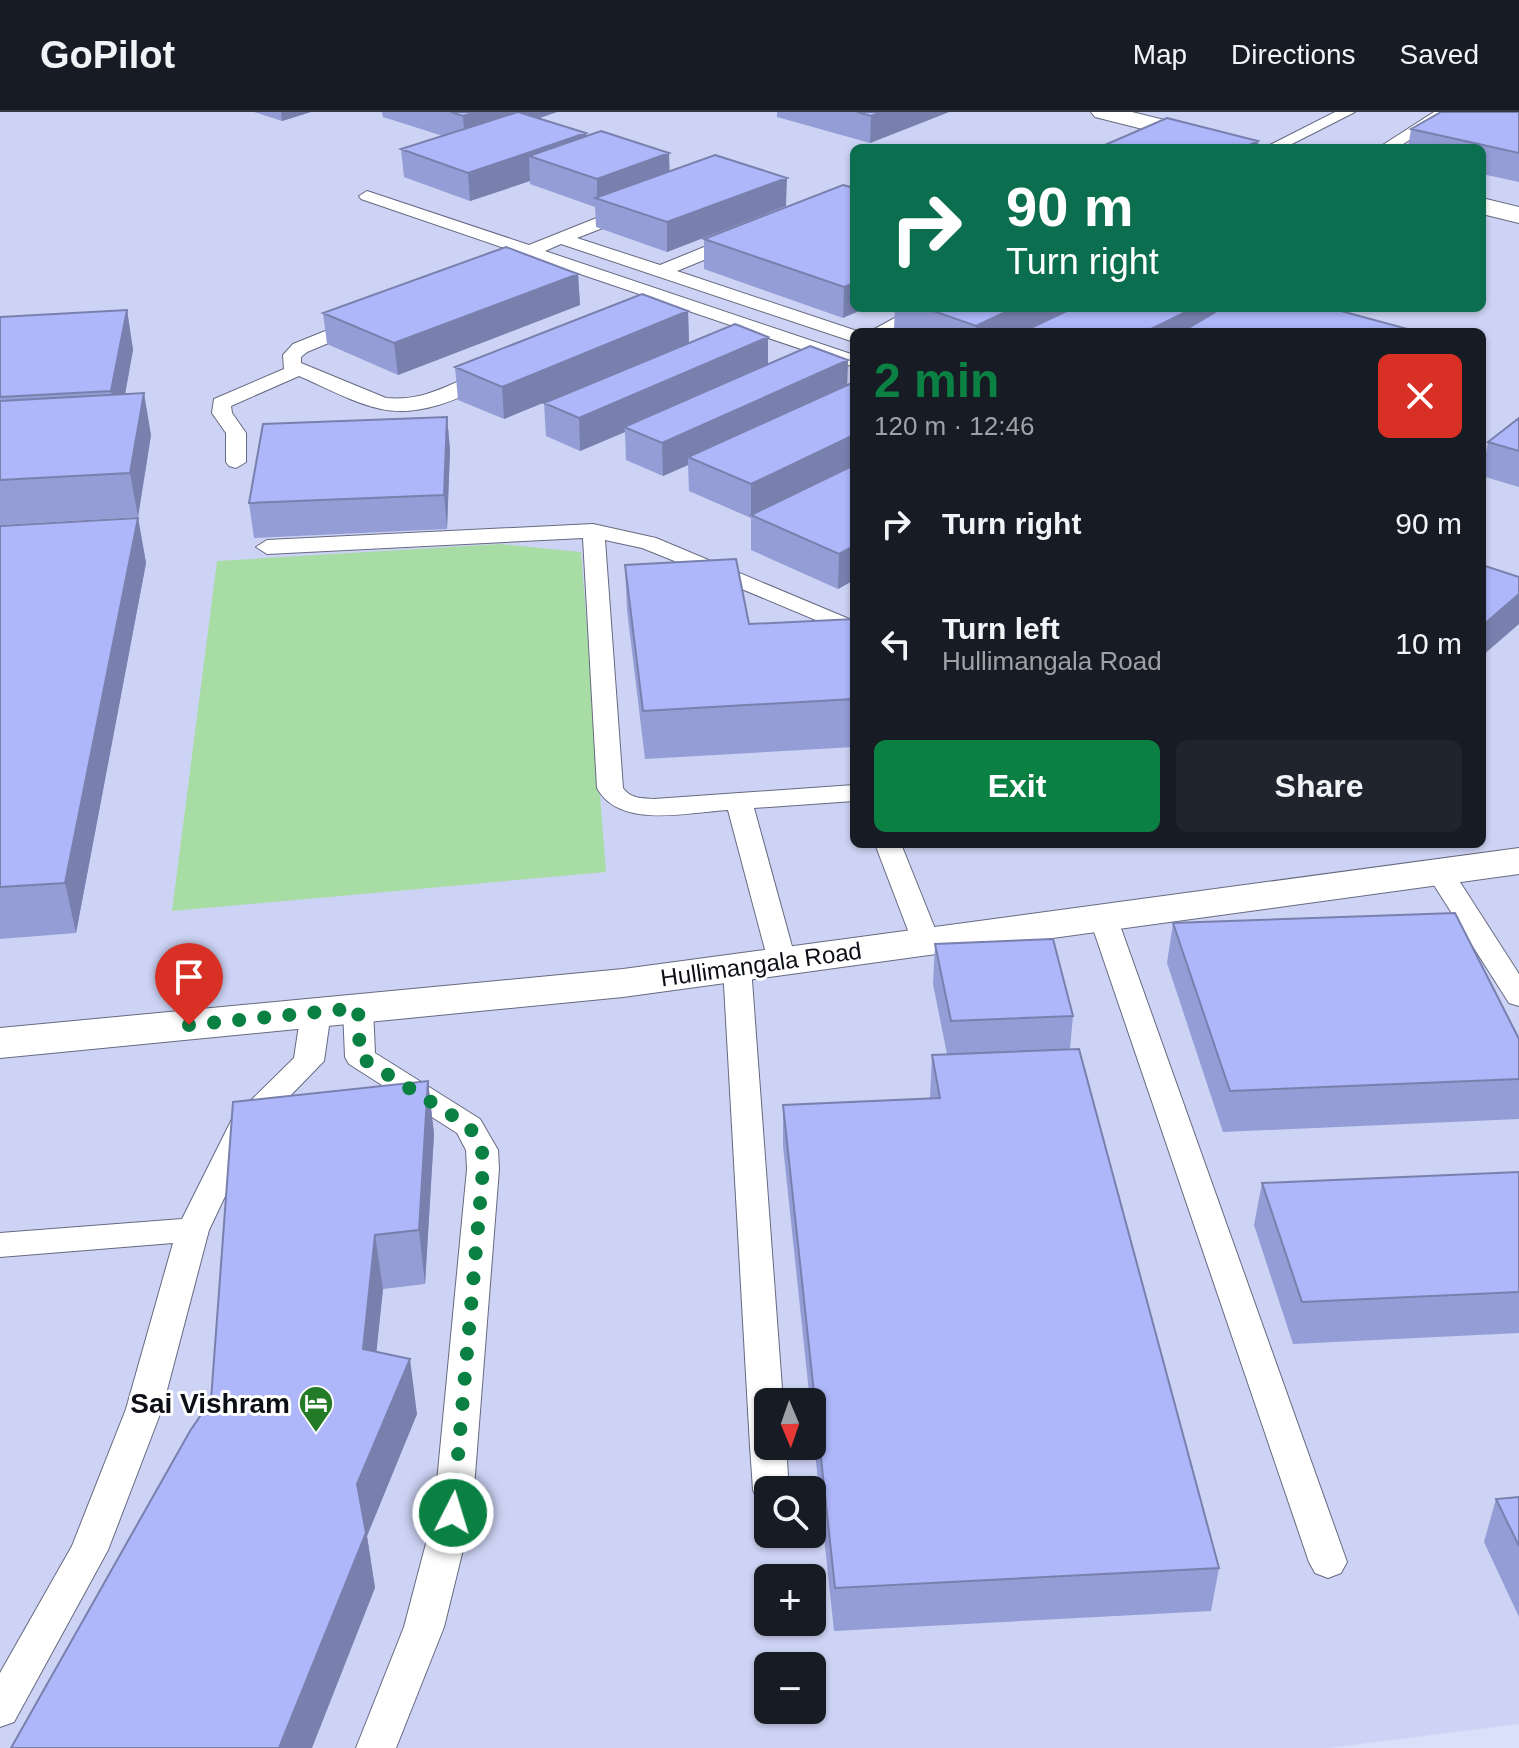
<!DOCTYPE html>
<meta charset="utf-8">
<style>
body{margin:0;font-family:Arial,sans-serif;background:#20242c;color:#f1f3f6;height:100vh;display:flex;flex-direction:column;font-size:30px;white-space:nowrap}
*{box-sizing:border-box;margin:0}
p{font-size:26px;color:#9ea1a6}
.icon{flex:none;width:44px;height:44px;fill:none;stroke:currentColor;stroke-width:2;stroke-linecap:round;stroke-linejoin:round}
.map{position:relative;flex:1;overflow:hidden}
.sheet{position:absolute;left:850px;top:216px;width:636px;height:520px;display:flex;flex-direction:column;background:#171b24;border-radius:12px;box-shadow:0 2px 6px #0004}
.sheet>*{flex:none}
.hud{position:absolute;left:850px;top:32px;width:636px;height:168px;border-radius:12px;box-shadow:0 2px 6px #0004;background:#0b6e4f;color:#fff;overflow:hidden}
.needle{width:52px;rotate:178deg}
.controls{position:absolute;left:754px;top:1276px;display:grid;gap:16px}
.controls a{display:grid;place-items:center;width:72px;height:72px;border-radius:12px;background:#171b24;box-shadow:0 2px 6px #0004;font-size:40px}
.pin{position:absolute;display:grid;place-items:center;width:68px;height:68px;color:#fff;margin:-82px -34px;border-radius:50% 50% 50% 0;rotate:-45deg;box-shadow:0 0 8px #0007}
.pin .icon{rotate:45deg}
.me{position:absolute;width:88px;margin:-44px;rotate:5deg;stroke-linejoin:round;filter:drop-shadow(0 0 6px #0008)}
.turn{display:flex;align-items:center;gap:28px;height:168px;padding:0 24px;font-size:36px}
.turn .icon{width:104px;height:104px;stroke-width:2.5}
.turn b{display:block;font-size:56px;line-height:68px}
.round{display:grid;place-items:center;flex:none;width:84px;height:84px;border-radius:12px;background:#20242c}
.summary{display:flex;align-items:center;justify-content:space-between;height:136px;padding:0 24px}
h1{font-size:48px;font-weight:700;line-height:60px;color:#0b8043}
.cta{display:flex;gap:16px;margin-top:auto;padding:16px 24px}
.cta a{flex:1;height:92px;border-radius:12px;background:#0b8043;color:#fff;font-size:32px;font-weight:700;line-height:92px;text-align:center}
.cta a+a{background:#20242c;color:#f1f3f6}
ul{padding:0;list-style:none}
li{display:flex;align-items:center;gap:24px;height:120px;padding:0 24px}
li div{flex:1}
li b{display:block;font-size:30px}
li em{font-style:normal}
header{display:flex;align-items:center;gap:48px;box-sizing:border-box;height:112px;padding:0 40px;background:#171b24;border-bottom:2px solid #363941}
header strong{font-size:38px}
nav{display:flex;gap:44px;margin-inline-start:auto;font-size:28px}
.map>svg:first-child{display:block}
</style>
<header>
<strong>GoPilot</strong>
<nav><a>Map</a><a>Directions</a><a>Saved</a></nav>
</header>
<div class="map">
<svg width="1519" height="1636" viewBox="0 0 1519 1636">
<rect width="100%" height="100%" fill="#dbe0fa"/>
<path fill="#cdd3f4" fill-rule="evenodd" d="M0,0H1519V1612L1329,1636H0ZM854,36H1482V196H854ZM854,220H1482V732H854ZM768,1290H812V1334H768ZM768,1378H812V1422H768ZM768,1466H812V1510H768ZM768,1554H812V1598H768Z"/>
<path fill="#a8dca5" d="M500,432L581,440L606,760L172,799L217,449Z"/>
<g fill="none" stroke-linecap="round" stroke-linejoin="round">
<g stroke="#666a80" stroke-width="2">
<path id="service" d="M1335,0H1355L1284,36H1264Z
M1434,0H1453L1397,36H1378Z
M367,79L529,133L624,95H636L638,99L636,103L577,126L660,153L731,124H743L746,128L743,132L677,159L860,220H854V230L561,132L545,139L854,243V255L665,191L627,208H615L612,204L615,200L648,185L530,145L492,160H480L477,156L480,152L513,139L361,87L359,84Z
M913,196H937L893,220H869Z
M360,205L367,207L369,211L367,215L307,240L301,245V251L386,286C431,290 453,267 493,257L503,263L500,267C464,284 422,306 381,297C353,291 325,275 299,264L231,294L232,301L246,321V350L236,356L229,354L226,350V321L212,301L214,287L284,257L283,243L293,232Z
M593,412L656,426L854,509V524L677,450L642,436L605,428L623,676C631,687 642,686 654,687L854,673V689L754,696L796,849L792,855L782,858L772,855L768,849L728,698C689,700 620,718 597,676L583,426L267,442L256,435L267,428Z
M875,732H901L940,829L936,835L926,838L916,835L912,829Z
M1439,751L1449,753L1519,862V894L1509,891L1425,759L1429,753Z
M1103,797L1113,799L1117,805L1347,1450L1341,1461L1328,1466L1315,1461L1309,1450L1089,805L1093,799Z
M737,846L747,849L751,855L783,1290H768V1334H786L789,1378H768V1392L758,1388L753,1378L750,1334L723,855L727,849Z
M358,887L368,890L373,896L375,941L480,1007L498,1038L499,1057L472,1401L444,1515L396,1636H356L404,1515L434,1401L467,1057L466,1038L457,1021L349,952L345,945L343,896L348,890Z
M316,891L326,893L331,900L324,949L256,1019L209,1118L162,1297L108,1438L14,1610L0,1615V1561L72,1434L126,1297L173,1131L0,1145V1121L182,1107L232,1007L294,946L301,900L306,893Z"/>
</g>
<g stroke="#666a80" stroke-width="2">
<path id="minor" d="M1091,0H1132L1257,31L1260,36H1218L1095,5Z
M1482,86L1519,95V111L1482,102Z"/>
</g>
<g stroke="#666a80" stroke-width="2">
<path id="tertiary" d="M1519,736V762L623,885L0,946V916L623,857Z"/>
</g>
<use href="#service" fill="#fff" fill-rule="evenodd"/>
<use href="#minor" fill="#fff" fill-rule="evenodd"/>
<use href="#tertiary" fill="#fff" fill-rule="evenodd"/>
</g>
<path fill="#959dd6" d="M254,0H311L282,9Z
M382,0H557L540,6L586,21L587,24L670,59L786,94L667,140L596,115L595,95L530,72V69L470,89L404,65L401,37L443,24L383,5Z
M777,0H949L870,31L777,5Z
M1519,0V70L1482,62V36H1408L1411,17Z
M854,76L843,206L704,157V127Z
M578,162L580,193L398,263L327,232L323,201Z
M895,196H1221L1415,219V220H903L894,217Z
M127,198L133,238L125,282L151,323L138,405L0,413V205Z
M688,199L689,231L504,307L458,288L455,255Z
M768,225V252L847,273L854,270V468L838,477L751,438V406L689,379L688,353L663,364L626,348L625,320L580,339L546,324L544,291Z
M447,305L450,338L447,417L254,426L249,391Z
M1519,306V375L1482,364L1488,330Z
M138,406L146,451L76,821L0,827V414Z
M625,453L749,512L854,507V635L645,647L627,498Z
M1173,811L1519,927V1007L1223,1020L1167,851Z
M935,832L1073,904L1070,937L1219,1456L1211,1499L834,1519L812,1312V1290H810L783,1034V993L930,986L932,943L947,942L933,872Z
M428,969L434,1022L425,1172L383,1177L376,1240L417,1302L367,1424L375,1476L11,1636Z
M1519,1060V1221L1293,1232L1254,1113L1262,1071Z
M1519,1385V1505L1484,1430L1496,1387Z"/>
<path fill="#7980ae" d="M281,0H311L282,9Z
M475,0H557L465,31L463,4Z
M881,0H949L870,31L871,4Z
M586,21L588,49L529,44L530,69L470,89L468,61Z
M1258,29L1257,36H1243Z
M669,41L670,69L597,87V67Z
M787,66L786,94L667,140V110Z
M578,162L580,193L398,263L394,231Z
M854,171V196H866L843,206L844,175Z
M1014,196H1078L1028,220H976V214Z
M1194,196H1221L1204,220H1145Z
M127,198L133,238L118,321L111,279Z
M688,199L689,231L504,307L502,275Z
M768,225V257L624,315L625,320L580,339L579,306Z
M848,248L847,280L688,345V353L663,364L662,331Z
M144,281L151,323L138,405L130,361Z
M447,305L450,338L447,417L444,383Z
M854,323V356L751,404V372Z
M138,406L146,451L76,821L65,771Z
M854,434V468L838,477L839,442Z
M1519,482V512L1482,544V514Z
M428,969L434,1022L425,1172L419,1118Z
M375,1123L383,1177L371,1292L363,1237Z
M410,1247L417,1302L367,1424L375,1476L312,1636H279L357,1372Z"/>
<path fill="#adb7f9" stroke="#7980ae" stroke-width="2" d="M451,0H475L463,4Z
M518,0L586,21L468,61L401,37Z
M857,0H881L871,4Z
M1441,0H1519V41L1411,17Z
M1167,6L1258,29L1243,36H1098Z
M601,19L669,41L597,67L529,44Z
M715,43L787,66L667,110L595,86Z
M843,73L854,76V171L844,175L704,127Z
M506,135L578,162L394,231L323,201Z
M642,182L688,199L502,275L455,255Z
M925,196H1014L976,214Z
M1073,196H1194L1145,220H1022Z
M1222,196H1330L1415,219L1413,220H1182Z
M127,198L111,279L0,285V205Z
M735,212L768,225L579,306L544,291Z
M810,234L848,248L662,331L624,315Z
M854,270V323L751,372L688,345Z
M144,281L130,361L0,368V289Z
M447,305L444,383L249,391L263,312Z
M1519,306V339L1488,330Z
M854,353V434L839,442L751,403Z
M138,406L65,771L0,775V414Z
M736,447L749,512L854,507V587L643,599L625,453Z
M1482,453L1519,465V482L1482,514Z
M1455,801L1519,927V967L1230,979L1173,811Z
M1053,827L1073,904L951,909L935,832Z
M1079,937L1219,1456L835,1476L783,993L940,986L932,943Z
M428,969L419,1118L375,1123L363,1237L410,1247L357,1372L366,1421L279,1636H11L190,1319L211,1288L233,990Z
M1519,1060V1180L1302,1190L1262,1071Z
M1519,1385V1434L1496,1387Z"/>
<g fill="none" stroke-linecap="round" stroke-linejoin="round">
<path stroke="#0b8043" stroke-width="14" stroke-dasharray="0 25.2" d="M189,913L358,896L360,945L469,1014L482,1038L483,1057L453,1401"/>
</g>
<defs>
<g id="hotel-pin" transform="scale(1.8)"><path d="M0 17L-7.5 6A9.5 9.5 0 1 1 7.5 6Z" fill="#237a27" stroke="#fff"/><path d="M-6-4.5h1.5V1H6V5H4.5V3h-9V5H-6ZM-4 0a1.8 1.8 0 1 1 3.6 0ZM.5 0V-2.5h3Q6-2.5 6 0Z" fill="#fff"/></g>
</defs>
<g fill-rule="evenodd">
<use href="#hotel-pin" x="316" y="1291"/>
</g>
<g text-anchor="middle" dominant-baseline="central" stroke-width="6" stroke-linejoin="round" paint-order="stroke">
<g font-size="24" fill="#0d0f17" stroke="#fff">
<text transform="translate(761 852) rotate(-8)">Hullimangala Road</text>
</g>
<g font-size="28" font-weight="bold" fill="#0d0f17" stroke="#fff" text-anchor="end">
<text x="290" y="1291">Sai Vishram</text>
</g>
</g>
</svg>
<div class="controls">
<a><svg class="needle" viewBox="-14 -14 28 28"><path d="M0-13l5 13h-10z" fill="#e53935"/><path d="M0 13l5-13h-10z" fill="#9ea1a6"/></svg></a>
<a><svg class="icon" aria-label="search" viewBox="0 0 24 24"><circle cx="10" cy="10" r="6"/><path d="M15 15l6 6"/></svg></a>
<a>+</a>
<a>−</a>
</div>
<div class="pin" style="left:189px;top:913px;background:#d93025"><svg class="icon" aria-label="arrive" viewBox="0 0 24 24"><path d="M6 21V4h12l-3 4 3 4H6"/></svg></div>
<svg class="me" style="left:453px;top:1401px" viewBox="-20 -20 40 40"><circle r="17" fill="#0b8043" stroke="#fff" stroke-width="3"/><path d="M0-11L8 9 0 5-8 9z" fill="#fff"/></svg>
<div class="hud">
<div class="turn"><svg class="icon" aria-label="right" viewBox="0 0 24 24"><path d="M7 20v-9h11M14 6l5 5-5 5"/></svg><div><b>90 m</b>Turn right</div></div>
</div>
<section class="sheet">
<div class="summary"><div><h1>2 min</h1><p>120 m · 12:46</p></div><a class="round" style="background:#d93025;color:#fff"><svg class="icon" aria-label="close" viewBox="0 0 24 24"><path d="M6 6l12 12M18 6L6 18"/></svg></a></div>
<ul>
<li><svg class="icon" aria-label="right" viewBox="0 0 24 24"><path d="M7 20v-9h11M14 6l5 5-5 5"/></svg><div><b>Turn right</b></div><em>90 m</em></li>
<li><svg class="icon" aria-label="left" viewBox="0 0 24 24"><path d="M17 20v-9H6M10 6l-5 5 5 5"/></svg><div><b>Turn left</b><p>Hullimangala Road</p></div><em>10 m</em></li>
</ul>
<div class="cta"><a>Exit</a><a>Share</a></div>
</section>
</div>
